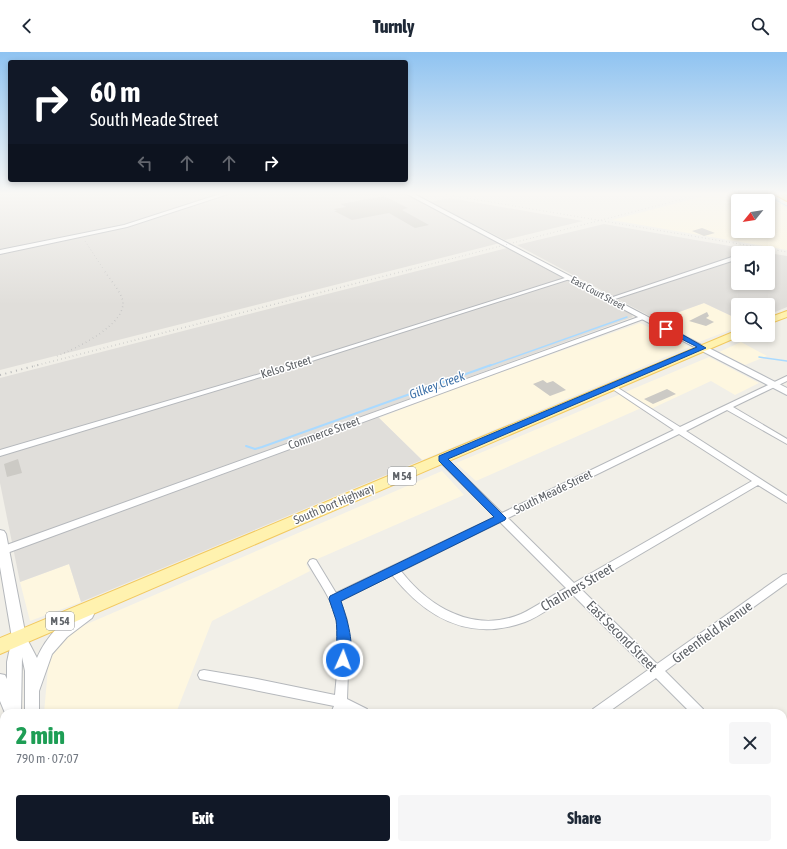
<!DOCTYPE html>
<meta charset="utf-8">
<style>
body{margin:0;font-family:"Asap Condensed",sans-serif;background:#f6f6f7;color:#1f2937;height:100vh;display:flex;flex-direction:column;font-size:15px;white-space:nowrap}
*{box-sizing:border-box;margin:0}
p{font-size:13px;color:#747a83}
.icon{flex:none;width:22px;height:22px;fill:none;stroke:currentColor;stroke-width:2;stroke-linecap:round;stroke-linejoin:round}
.map{position:relative;flex:1;overflow:hidden}
.details{position:absolute;left:0px;top:657px;width:787px;height:140px;display:flex;flex-direction:column;background:#fff;border-radius:12px 12px 0 0;box-shadow:0 2px 6px #0003}
.details>*{flex:none}
.top-card{position:absolute;left:8px;top:8px;width:400px;height:122px;border-radius:4px;box-shadow:0 2px 6px #0003;background:#111827;color:#fff;overflow:hidden}
.needle{width:26px;rotate:240deg}
.fabs{position:absolute;left:731px;top:142px;display:grid;gap:8px}
.fabs a{display:grid;place-items:center;width:44px;height:44px;border-radius:4px;background:#fff;box-shadow:0 2px 6px #0003;font-size:20px}
.pin{position:absolute;display:grid;place-items:center;width:34px;height:34px;color:#fff;margin:-17px;border-radius:8px;box-shadow:0 2px 6px #0006}
.me{position:absolute;width:44px;margin:-22px;rotate:2deg;stroke-linejoin:round;filter:drop-shadow(0 0 3px #0008)}
.turn{display:flex;align-items:center;gap:14px;height:84px;padding:0 16px;font-size:18px}
.turn .icon{width:52px;height:52px;stroke-width:2.5}
.turn b{display:block;font-size:28px;line-height:34px}
.lanes{display:flex;align-items:center;height:38px;padding:0 16px;background:#0003;justify-content:center;gap:20px;direction:ltr}
.lanes .off{opacity:.35}
.round{display:grid;place-items:center;flex:none;width:42px;height:42px;border-radius:4px;background:#f6f6f7}
.overview{display:flex;align-items:center;justify-content:space-between;height:68px;padding:0 16px}
h1{font-size:24px;font-weight:800;line-height:30px;color:#1e9e55}
.button{display:flex;gap:8px;margin-top:auto;padding:8px 16px}
.button a{flex:1;height:46px;border-radius:4px;background:#111827;color:#fff;font-size:16px;font-weight:800;line-height:46px;text-align:center}
.button a+a{background:#f6f6f7;color:#1f2937}
header{display:flex;justify-content:space-between;align-items:center;height:52px;padding:0 16px;background:#fff;font-size:18px;font-weight:800}
.map>svg:first-child{display:block}
</style>
<header><svg class="icon" aria-label="back" viewBox="0 0 24 24"><path d="M15 5l-7 7 7 7"/></svg>Turnly<svg class="icon" aria-label="search" viewBox="0 0 24 24"><circle cx="10" cy="10" r="6"/><path d="M15 15l6 6"/></svg></header>
<div class="map">
<svg width="787" height="797" viewBox="0 0 787 797">
<rect width="100%" height="100%" fill="#f1efe8"/>
<path fill="#fef7e0" fill-rule="evenodd" d="M712,142H762L787,156V198L612,168ZM738,149H768V179H738Z
M704,251L738,267V275L699,290L657,268Z
M640,271L689,295L422,408L379,366L454,337Z
M741,290L767,304L745,313L719,300Z
M709,305L759,331L735,343L711,329L653,356L639,357L476,429L456,411Z
M442,419L464,443L306,512L310,519L212,569L176,661H44L49,605L73,578Z
M69,512L81,550L30,569L20,530Z
M37,793H188L190,797H38Z"/>
<path fill="#e0deda" fill-rule="evenodd" d="M0,142H406L500,191L0,318Z
M450,146L583,169L505,188L430,150Z
M604,172L787,204V255L768,263V253H738V267L704,251L657,268L517,193ZM738,201H768V231H738Z
M507,196L631,262L633,265L373,360L422,408L81,550L69,512L20,530L0,431V326Z"/>
<g fill="none" stroke-linecap="round" stroke-linejoin="round">
<path stroke="#aadaff" stroke-width="1" d="M765,142L787,154"/>
<path stroke="#aadaff" stroke-width="1.5" d="M759,305L787,309
M489,314L627,265"/>
<path stroke="#aadaff" stroke-width="2" d="M246,394L255,397L262,395L491,313"/>
</g>
<path fill="#cccac5" d="M384,144L408,156L402,158L429,173L415,176L389,161L352,168L334,159H337L334,157L346,155L341,152Z
M702,176L715,181L704,184L692,179Z
M707,260L709,264L706,266L714,270L706,274L689,269Z
M543,328L547,331L553,329L566,338L550,344L533,332Z
M667,337L676,342L653,352L644,347Z
M18,407L22,421L7,425L4,412Z"/>
<g fill="none" stroke-linecap="round" stroke-linejoin="round">
<g stroke="#b5b8bc" stroke-width="2">
<path id="minor" d="M754,198H756V200L746,201Z
M738,203V207L612,248L607,247Z
M568,225L573,226L274,321L0,404V398L270,319Z
M644,263L647,265L646,266L7,501L4,502L0,499L1,495Z
M787,324V329L733,355L787,387V392L727,358L686,379L787,444V451L758,433L581,537L657,612L783,523L787,522V531L665,619L703,657L705,661H691L656,626L607,661H591L593,657L648,618L572,542C559,550 539,565 525,570C470,590 427,567 392,523L340,549L347,568L349,593L347,647L367,657L369,661H351L344,658L343,661H331L334,654L200,627L198,623L200,619L204,618L257,627L335,643C337,619 341,593 337,569C333,548 318,529 308,511L310,508L313,507L316,508L336,541L495,465L439,409L438,407L439,405H445L502,461L674,378L611,336L609,335L611,334H615L680,375ZM679,382L752,429L574,531L508,466ZM500,470L566,536C551,544 536,555 521,562C474,582 429,555 401,519Z
M787,698V713L783,714V699Z
M783,737L787,739V755L783,753Z
M224,793H241L239,797H222Z
M532,793H547L549,797H534Z
M679,793H696L694,797H677Z"/>
</g>
<g stroke="#b5b8bc" stroke-width="2">
<path id="tertiary" d="M220,142H228L127,175L0,202V198L124,173Z
M407,142H414L707,296L703,298H700Z
M0,478L4,479L6,482L26,585L37,606C46,585 65,564 87,557L92,558L94,562L92,566L67,585L52,602L39,639V661H25V619L22,605L21,661H5L0,649V622L5,623L7,627V610L12,586L0,515Z
M4,786V793H18V797H0V793Z
M18,793H36V797H18Z"/>
</g>
<g stroke="#b6babf" stroke-width="2">
<path id="secondary" d="M703,293L787,336V343L700,298L699,296Z"/>
</g>
<g stroke="#f2c960" stroke-width="2">
<path id="primary" d="M787,259V265L768,272V266Z
M738,278V283H742L0,602V586Z"/>
</g>
<g stroke="#f9ab00" stroke-width="2">
<path id="motorway" d="M774,142H783L787,144V149Z"/>
</g>
<use href="#minor" fill="#fff" fill-rule="evenodd"/>
<use href="#tertiary" fill="#fff" fill-rule="evenodd"/>
<use href="#secondary" fill="#fff" fill-rule="evenodd"/>
<use href="#primary" fill="#fff2af" fill-rule="evenodd"/>
<use href="#motorway" fill="#fde293" fill-rule="evenodd"/>
<path stroke="#b6b7b8" stroke-width="1" stroke-dasharray="0.5 3" stroke-linecap="butt" d="M443,142L787,200
M85,189L104,218
M408,218L702,142"/>
<path stroke="#b6b7b8" stroke-width="1.5" stroke-dasharray="0.5 3.5" stroke-linecap="butt" d="M57,304C75,297 131,271 122,246C118,236 109,226 103,217
M34,314L412,217"/>
<path stroke="#b6b7b8" stroke-width="2" stroke-dasharray="1 4.5" stroke-linecap="butt" d="M0,323L38,313"/>
</g>
<linearGradient id="sky" x2="0" y2="1"><stop stop-color="#8fc3f1"/><stop offset="0.56" stop-color="#f9f8f5"/><stop offset="1" stop-color="#f9f8f5" stop-opacity="0"/></linearGradient>
<rect width="787" height="253" fill="url(#sky)"/>
<path fill="#1a73e8" stroke="#114b97" d="M664,275H669L706,296L448,407L506,466L505,468L341,549C347,567 356,594 348,612L343,614L339,612C335,604 338,579 336,568C334,561 331,554 329,547L330,544L494,465L439,409V404L697,295L664,278Z"/>
<g text-anchor="middle" dominant-baseline="central" stroke-width="3" stroke-linejoin="round" paint-order="stroke">
<g font-size="10" fill="#5f6368" stroke="#fff">
<text transform="translate(598 241) rotate(28)">East Court Street</text>
</g>
<g fill="#fff" stroke="#8f9295" stroke-width="1">
<rect x="388" y="415" width="28" height="18" rx="3"/>
<rect x="46" y="560" width="28" height="18" rx="3"/>
</g>
<g font-size="11" font-weight="bold" fill="#5f6368">
<text x="402" y="424">M 54</text>
<text x="60" y="569">M 54</text>
</g>
<g font-size="12" fill="#5f6368" stroke="#fff">
<text transform="translate(286 315) rotate(-17)">Kelso Street</text>
<text transform="translate(324 381) rotate(-20)">Commerce Street</text>
<text transform="translate(553 440) rotate(-26)">South Meade Street</text>
<text transform="translate(334 452) rotate(-23)">South Dort Highway</text>
</g>
<g font-size="13" font-style="italic" fill="#4174aa" stroke="#fff">
<text transform="translate(437 333) rotate(-20)">Gilkey Creek</text>
</g>
<g font-size="14" fill="#5f6368" stroke="#fff">
<text transform="translate(577 535) rotate(-30)">Chalmers Street</text>
<text transform="translate(712 580) rotate(-36)">Greenfield Avenue</text>
<text transform="translate(622 584) rotate(45)">East Second Street</text>
</g>
</g>
</svg>
<div class="fabs">
<a><svg class="needle" viewBox="-14 -14 28 28"><path d="M0-13l5 13h-10z" fill="#e53935"/><path d="M0 13l5-13h-10z" fill="#747a83"/></svg></a>
<a><svg class="icon" aria-label="sound" viewBox="0 0 24 24"><path d="M4 9h4l5-4v14l-5-4H4zM17 9q2 3 0 6"/></svg></a>
<a><svg class="icon" aria-label="search" viewBox="0 0 24 24"><circle cx="10" cy="10" r="6"/><path d="M15 15l6 6"/></svg></a>
</div>
<div class="pin" style="left:666px;top:277px;background:#d93025"><svg class="icon" aria-label="arrive" viewBox="0 0 24 24"><path d="M6 21V4h12l-3 4 3 4H6"/></svg></div>
<svg class="me" style="left:343px;top:608px" viewBox="-20 -20 40 40"><circle r="17" fill="#1a73e8" stroke="#fff" stroke-width="3"/><path d="M0-11L8 9 0 5-8 9z" fill="#fff"/></svg>
<div class="top-card">
<div class="turn"><svg class="icon" aria-label="right" viewBox="0 0 24 24"><path d="M7 20v-9h11M14 6l5 5-5 5"/></svg><div><b>60 m</b>South Meade Street</div></div>
<div class="lanes"><svg class="icon off" aria-label="left" viewBox="0 0 24 24"><path d="M17 20v-9H6M10 6l-5 5 5 5"/></svg><svg class="icon off" aria-label="ahead" viewBox="0 0 24 24"><path d="M12 20V5M6 11l6-6 6 6"/></svg><svg class="icon off" aria-label="ahead" viewBox="0 0 24 24"><path d="M12 20V5M6 11l6-6 6 6"/></svg><svg class="icon" aria-label="right" viewBox="0 0 24 24"><path d="M7 20v-9h11M14 6l5 5-5 5"/></svg></div>
</div>
<section class="details">
<div class="overview"><div><h1>2 min</h1><p>790 m · 07:07</p></div><a class="round"><svg class="icon" aria-label="close" viewBox="0 0 24 24"><path d="M6 6l12 12M18 6L6 18"/></svg></a></div>
<div class="button"><a>Exit</a><a>Share</a></div>
</section>
</div>
